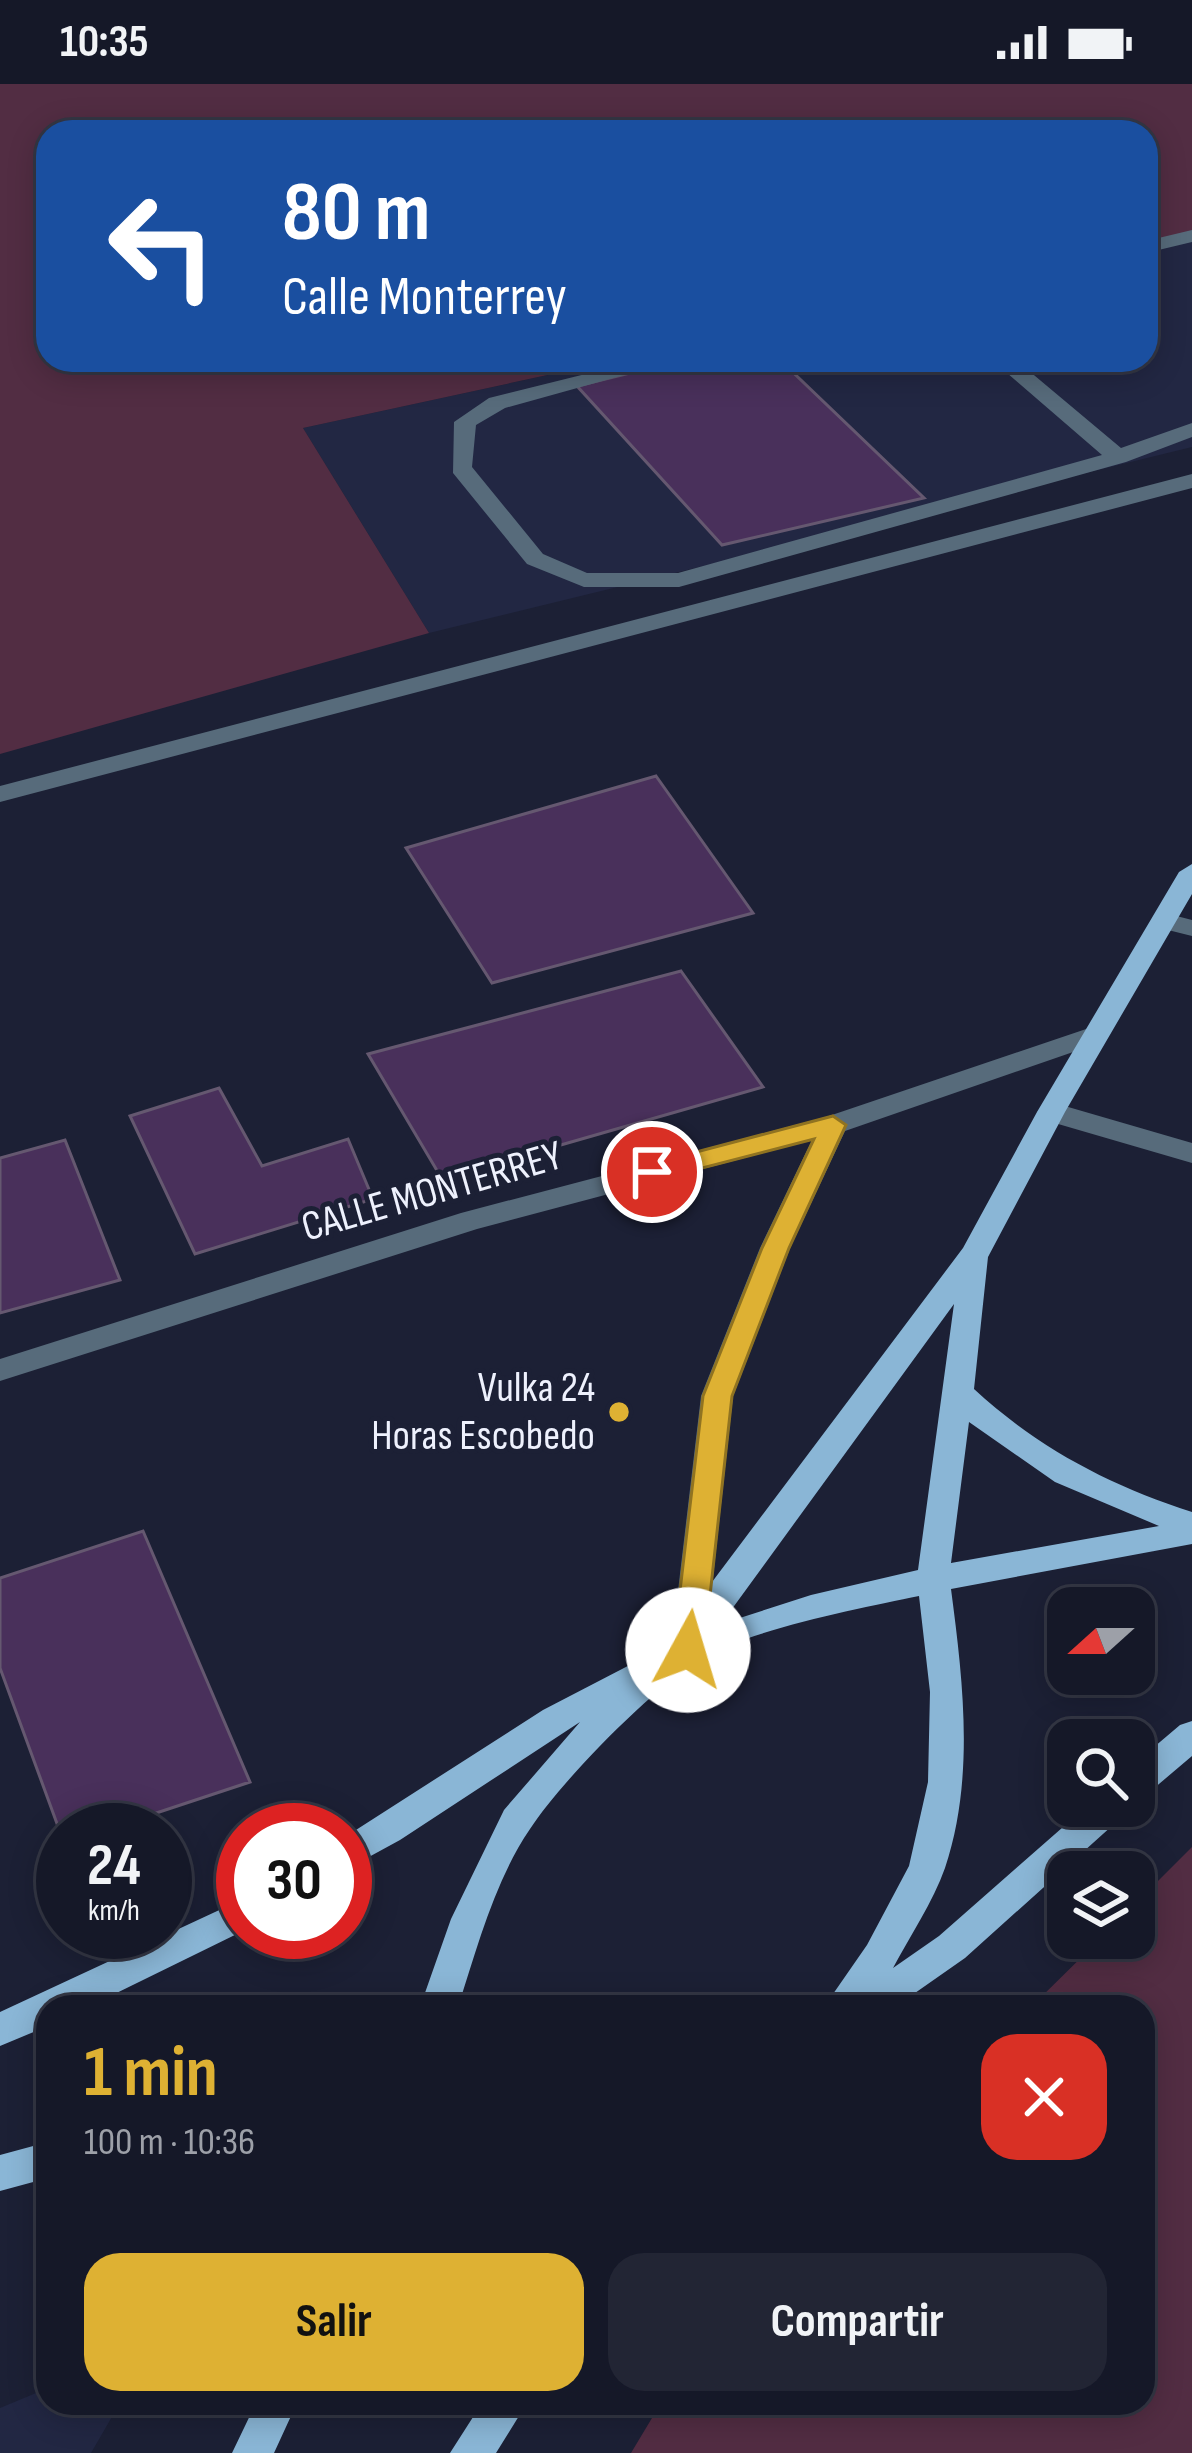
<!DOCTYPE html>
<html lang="es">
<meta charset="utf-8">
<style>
body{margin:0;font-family:"Sofia Sans Condensed",sans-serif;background:#222534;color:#f1f3f6;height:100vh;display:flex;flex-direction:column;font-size:45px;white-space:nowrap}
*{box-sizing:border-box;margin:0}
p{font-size:39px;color:#9da0a8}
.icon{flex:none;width:66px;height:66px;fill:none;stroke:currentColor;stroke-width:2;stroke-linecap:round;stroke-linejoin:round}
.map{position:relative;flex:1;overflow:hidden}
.panel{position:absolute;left:36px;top:1911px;width:1119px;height:420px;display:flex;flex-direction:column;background:#151828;border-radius:36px;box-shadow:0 6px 30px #0003,0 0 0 3px #343745}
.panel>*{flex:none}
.guide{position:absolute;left:36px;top:36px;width:1122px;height:252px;border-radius:36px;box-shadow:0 6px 30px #0003,0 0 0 3px #343745;background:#1a4fa0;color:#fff;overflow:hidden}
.needle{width:78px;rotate:249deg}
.buttons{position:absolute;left:1047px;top:1503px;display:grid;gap:24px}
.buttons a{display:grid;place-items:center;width:108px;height:108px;border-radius:24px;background:#151828;box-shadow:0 6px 30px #0003,0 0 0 3px #343745;font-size:60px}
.speed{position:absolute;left:36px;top:1719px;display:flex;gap:24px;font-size:60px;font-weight:700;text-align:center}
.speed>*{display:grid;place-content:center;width:156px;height:156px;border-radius:50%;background:#151828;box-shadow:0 6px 30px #0003,0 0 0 3px #343745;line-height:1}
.speed small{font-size:30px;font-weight:400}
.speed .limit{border:18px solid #d22;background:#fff;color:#111}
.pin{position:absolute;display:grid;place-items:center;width:102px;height:102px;color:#fff;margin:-51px;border:6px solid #fff;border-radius:50%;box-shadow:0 3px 12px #0007}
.me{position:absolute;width:132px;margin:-66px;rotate:6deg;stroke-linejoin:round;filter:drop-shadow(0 0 9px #0008)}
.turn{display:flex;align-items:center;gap:42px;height:252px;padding:0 48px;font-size:54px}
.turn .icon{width:156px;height:156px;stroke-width:2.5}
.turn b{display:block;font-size:84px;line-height:102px}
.round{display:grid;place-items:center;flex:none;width:126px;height:126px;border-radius:36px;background:#222534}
.summary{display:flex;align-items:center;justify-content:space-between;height:204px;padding:0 48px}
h1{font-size:72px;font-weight:700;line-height:90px;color:#deb133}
.cta{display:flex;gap:24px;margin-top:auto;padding:24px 48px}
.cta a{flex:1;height:138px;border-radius:36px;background:#deb133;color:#111;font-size:48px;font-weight:700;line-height:138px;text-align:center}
.cta a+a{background:#222534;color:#f1f3f6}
.status{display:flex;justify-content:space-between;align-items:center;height:84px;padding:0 60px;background:#151828;direction:ltr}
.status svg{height:33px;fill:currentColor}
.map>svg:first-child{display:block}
</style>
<div class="status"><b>10:35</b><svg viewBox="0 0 49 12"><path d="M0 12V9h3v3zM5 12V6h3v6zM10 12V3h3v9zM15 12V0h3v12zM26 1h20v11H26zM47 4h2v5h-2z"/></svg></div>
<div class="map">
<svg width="1192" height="2369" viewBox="0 0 1192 2369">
<rect width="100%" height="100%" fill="#1c2035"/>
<path fill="#222743" d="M1192,151V363L429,549L303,344L617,276H1146V161Z
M48,2304V2319H120L91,2369H0V2324Z"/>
<path fill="#522d43" d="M0,0H1192V151L1146,161V48H48V276H617L303,344L429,549L0,670Z
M1192,1763V2369H631L661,2319H1143V1923H1031L1101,1854H1134V1821Z"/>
<path fill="#49305b" stroke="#655870" stroke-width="3" d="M683,276H780L924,414L722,461L577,302Z
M656,692L753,829L492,899L406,764Z
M681,887L763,1003L442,1095L368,970Z
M219,1004L262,1082L348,1055L373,1115L195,1170L130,1032Z
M65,1056L120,1196L0,1229V1074Z
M143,1447L250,1698L105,1746H63V1756L0,1584V1494Z"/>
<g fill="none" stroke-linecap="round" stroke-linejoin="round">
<path fill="#576b7b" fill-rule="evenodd" d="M1192,146V158L1146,169V157Z
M642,276H678L505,324L476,341L472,383L543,470L587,489H678L1102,371L992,276H1016L1121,364L1192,339V353L1126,378L679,503H584L527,480L453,389L454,338L489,314Z
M1192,390V404L0,718V702Z
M1165,829L1192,836V852L1156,843L1152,837Z
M1095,942L1105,945L1109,951L1105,957L845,1047L790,1164L733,1312L705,1566L700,1575L688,1579L676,1575L671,1566L701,1312L760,1164L812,1056L477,1145L0,1297V1275L461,1129L826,1033Z
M1051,1018L1192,1059V1079L1041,1035L1037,1028Z"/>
<path fill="#8ab6d6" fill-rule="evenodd" d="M1192,780V810L1065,1028L988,1173L974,1305C1038,1364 1109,1401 1192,1428V1460L951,1505C963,1597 975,1694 945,1784C933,1818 910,1852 893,1884L939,1852L1087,1722H1129L1123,1732L965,1874L895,1923H824L867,1861L909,1782L928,1698L930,1608L919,1512C861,1524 747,1546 699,1576C649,1608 563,1695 530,1745C495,1796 477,1864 458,1923H420L451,1835L504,1726L580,1638L400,1756L345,1786V1753L543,1626L676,1557L706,1506L963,1164L1037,1028L1179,788ZM954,1220L918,1486L811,1511L721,1540ZM969,1338L1055,1398L1159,1442L951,1479Z
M1192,1637V1672L1146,1711L1134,1715V1680L1180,1641Z
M243,1815V1847L88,1923H48V1942L0,1962V1928Z
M48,2058V2094L0,2107V2071Z
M256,2319H297L274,2369H232Z
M482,2319H527L496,2369H450Z"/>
</g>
<path fill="#deb133" stroke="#907321" stroke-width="3" d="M833,1032L846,1041L789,1164L732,1312L704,1566L699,1574H677L673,1566L703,1312L762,1164L814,1055L652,1097L639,1088L643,1082Z"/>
<circle fill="#deb133" stroke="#1c2035" stroke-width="4.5" cx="619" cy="1328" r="12"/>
<g text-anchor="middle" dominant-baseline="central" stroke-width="10" stroke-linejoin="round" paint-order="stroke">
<g font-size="42" fill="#eef1fd" stroke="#1c2035">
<text transform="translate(432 1108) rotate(-16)">CALLE MONTERREY</text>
</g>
<g font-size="42" fill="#eef1fd" stroke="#1c2035" text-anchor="end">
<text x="595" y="1304">Vulka 24<tspan x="595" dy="48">Horas Escobedo</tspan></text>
</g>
</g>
</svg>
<div class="buttons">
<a><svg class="needle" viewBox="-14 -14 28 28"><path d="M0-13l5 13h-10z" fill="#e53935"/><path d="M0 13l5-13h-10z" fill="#9da0a8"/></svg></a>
<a><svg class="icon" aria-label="search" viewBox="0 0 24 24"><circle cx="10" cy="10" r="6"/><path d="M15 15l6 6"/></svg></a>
<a><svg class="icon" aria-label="layers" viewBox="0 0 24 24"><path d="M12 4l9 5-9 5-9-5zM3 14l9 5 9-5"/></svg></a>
</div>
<div class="speed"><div>24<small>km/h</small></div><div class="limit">30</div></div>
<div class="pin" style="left:652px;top:1088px;background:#d93025"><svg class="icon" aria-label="arrive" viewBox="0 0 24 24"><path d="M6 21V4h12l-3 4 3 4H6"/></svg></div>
<svg class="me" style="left:688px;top:1566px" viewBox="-20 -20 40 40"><circle r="19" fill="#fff"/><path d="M0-13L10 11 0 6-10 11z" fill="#deb133"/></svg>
<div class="guide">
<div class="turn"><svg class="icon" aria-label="left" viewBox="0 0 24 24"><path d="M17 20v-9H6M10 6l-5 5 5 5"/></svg><div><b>80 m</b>Calle Monterrey</div></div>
</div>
<section class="panel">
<div class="summary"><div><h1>1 min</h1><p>100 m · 10:36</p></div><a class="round" style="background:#d93025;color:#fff"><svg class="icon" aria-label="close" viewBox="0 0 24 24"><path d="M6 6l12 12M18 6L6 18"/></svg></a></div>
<div class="cta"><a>Salir</a><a>Compartir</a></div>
</section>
</div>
